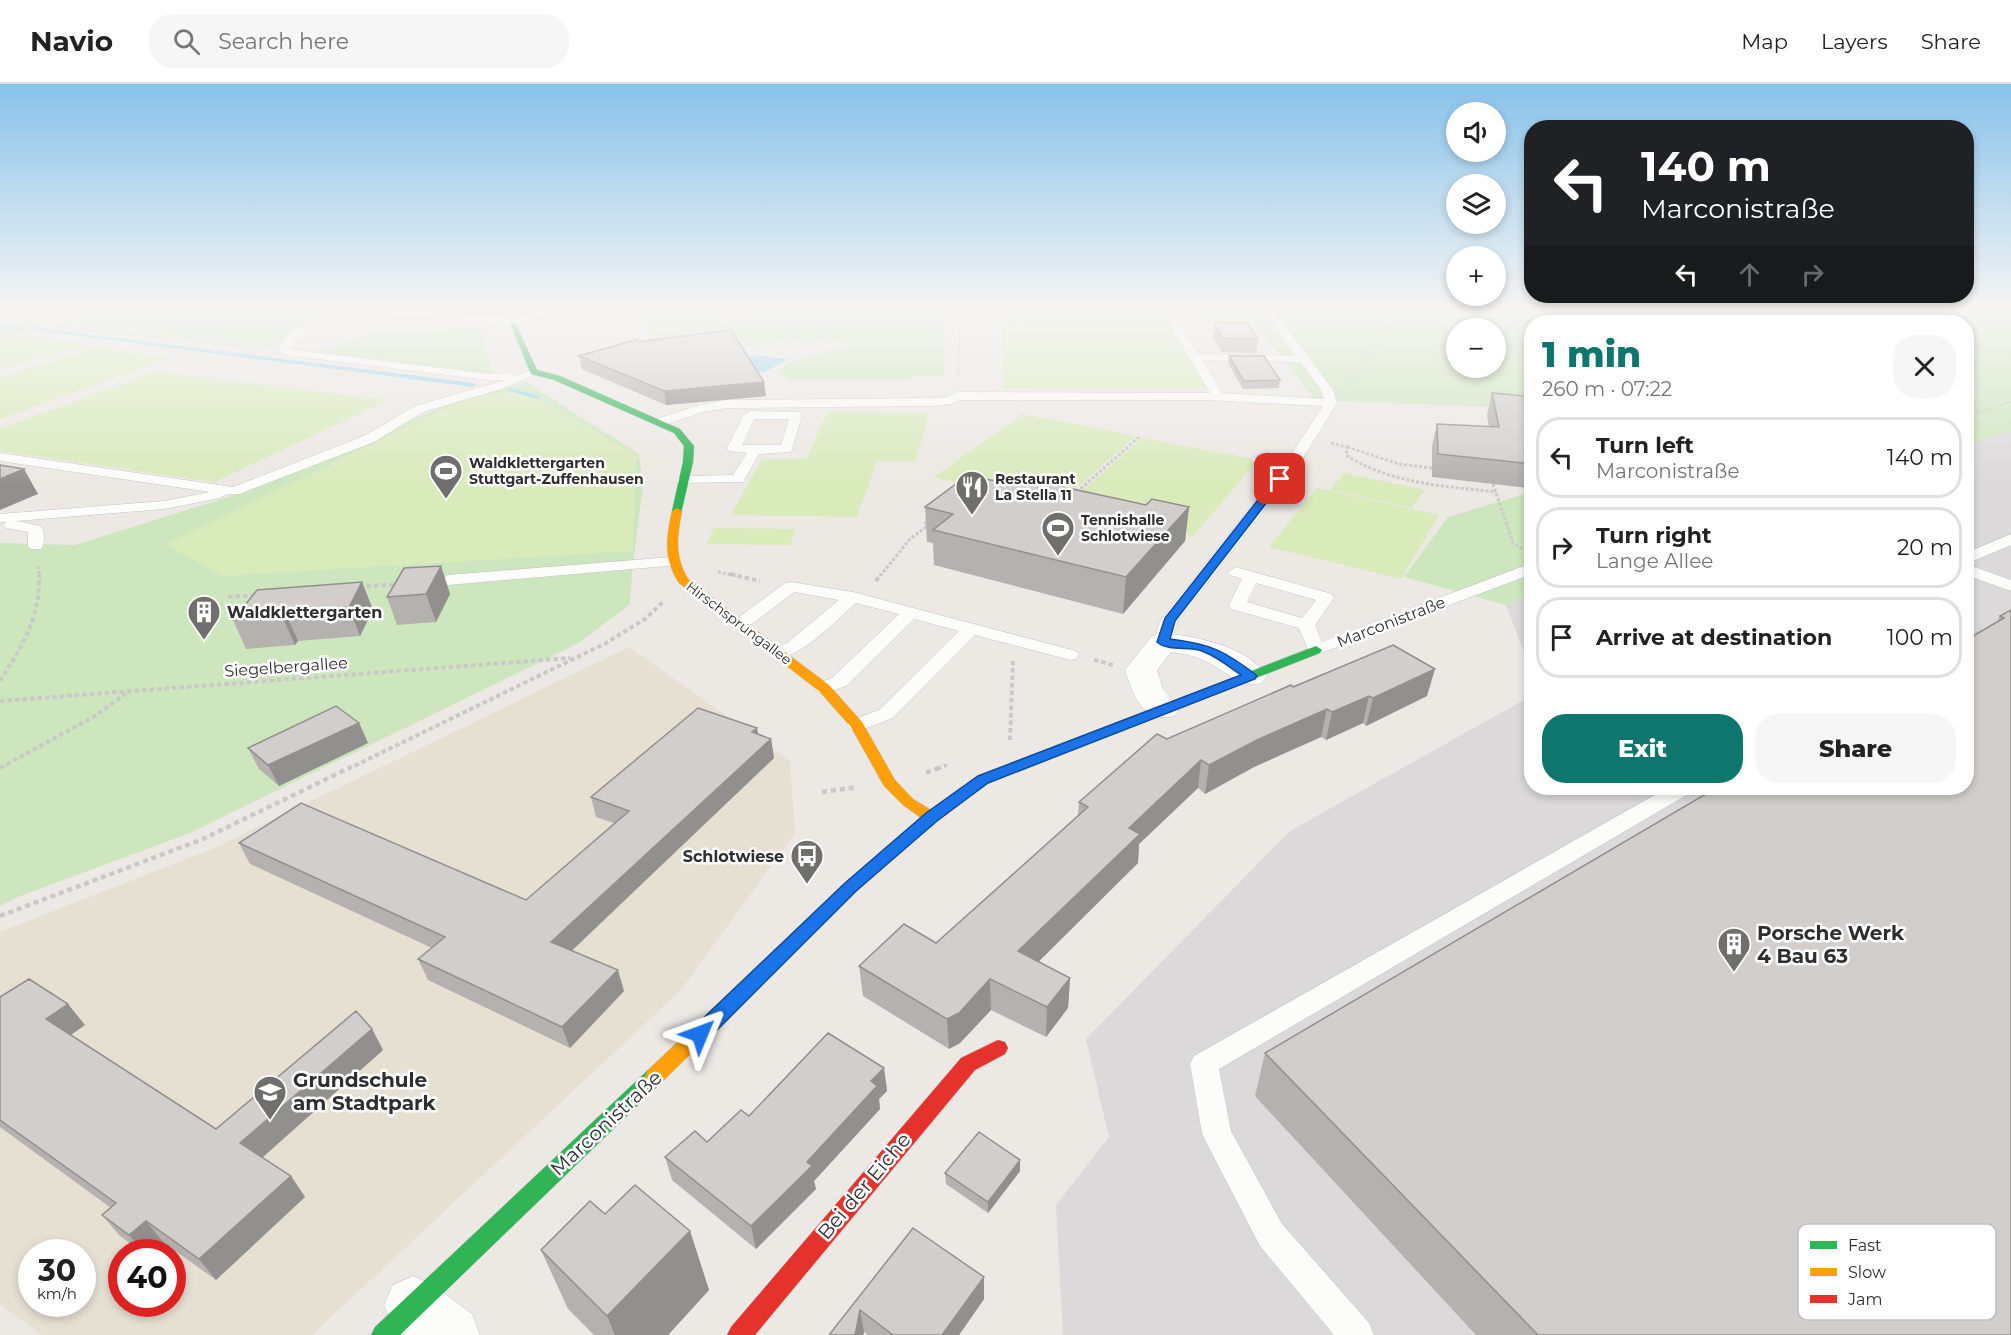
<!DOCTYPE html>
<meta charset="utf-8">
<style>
body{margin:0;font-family:Montserrat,sans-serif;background:#f6f6f6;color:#222;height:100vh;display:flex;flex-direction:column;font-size:22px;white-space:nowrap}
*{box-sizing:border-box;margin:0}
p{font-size:20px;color:#767676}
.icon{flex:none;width:33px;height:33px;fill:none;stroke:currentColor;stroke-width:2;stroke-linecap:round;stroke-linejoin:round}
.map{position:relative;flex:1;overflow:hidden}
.panel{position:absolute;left:1524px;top:231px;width:450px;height:480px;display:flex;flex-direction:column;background:#fff;border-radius:24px;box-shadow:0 3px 9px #0003}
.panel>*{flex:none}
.guide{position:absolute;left:1524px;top:36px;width:450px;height:183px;border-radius:24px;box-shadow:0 3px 9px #0003;background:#202124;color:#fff;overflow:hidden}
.buttons{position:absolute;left:1446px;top:18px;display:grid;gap:12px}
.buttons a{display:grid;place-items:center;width:60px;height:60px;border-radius:50%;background:#fff;box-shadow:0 3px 9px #0003;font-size:30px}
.speed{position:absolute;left:18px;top:1155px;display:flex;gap:12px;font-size:30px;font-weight:700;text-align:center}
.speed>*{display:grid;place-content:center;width:78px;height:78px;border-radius:50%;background:#fff;box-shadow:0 3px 9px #0003;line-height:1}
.speed small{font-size:15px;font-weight:400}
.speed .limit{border:9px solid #d22;background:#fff;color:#111}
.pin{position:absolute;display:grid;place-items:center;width:51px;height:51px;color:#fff;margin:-26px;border-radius:12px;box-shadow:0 3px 9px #0006}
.me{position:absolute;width:66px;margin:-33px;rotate:46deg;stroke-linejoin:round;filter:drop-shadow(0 0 4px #0008)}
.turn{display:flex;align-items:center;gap:21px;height:126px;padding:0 18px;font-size:27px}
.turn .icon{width:78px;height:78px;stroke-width:2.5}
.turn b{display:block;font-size:42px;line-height:51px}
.lanes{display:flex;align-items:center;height:57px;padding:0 18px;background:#0003;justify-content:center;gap:30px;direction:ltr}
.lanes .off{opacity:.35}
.round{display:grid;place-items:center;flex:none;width:63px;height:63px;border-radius:24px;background:#f6f6f6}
.overview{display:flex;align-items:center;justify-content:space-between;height:102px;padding:0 18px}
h1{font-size:36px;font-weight:800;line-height:45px;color:#0f766e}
.button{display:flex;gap:12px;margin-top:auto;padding:12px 18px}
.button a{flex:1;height:69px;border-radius:24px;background:#0f766e;color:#fff;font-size:24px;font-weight:800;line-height:69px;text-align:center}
.button a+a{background:#f6f6f6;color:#222}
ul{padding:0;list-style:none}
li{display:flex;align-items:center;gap:18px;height:81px;margin:0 12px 9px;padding:0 6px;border:3px solid #e0e0e0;border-radius:24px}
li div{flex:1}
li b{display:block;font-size:22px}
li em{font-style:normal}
header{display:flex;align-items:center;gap:36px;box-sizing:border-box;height:84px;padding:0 30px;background:#fff;border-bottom:2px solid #e0e0e0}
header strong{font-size:28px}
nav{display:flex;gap:33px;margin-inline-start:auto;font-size:21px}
.search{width:420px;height:54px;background:#f6f6f6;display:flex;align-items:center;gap:15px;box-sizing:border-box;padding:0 21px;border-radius:24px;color:#767676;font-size:22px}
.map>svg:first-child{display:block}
</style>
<header>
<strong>Navio</strong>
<div class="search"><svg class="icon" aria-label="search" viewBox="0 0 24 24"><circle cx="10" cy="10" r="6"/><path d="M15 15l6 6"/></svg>Search here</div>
<nav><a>Map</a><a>Layers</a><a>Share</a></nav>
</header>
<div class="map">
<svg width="2011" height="1251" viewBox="0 0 2011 1251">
<rect width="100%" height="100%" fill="#ece8e4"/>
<path fill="#dcd9db" d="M2011,347V1251H1063L1056,1121L1109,1053L1086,955L1290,747L1531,612L1532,704H1966L1967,361Z
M1531,512H1532L1531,587L1506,521Z"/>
<path fill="#e6e0d3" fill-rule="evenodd" d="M629,563L790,677L795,749L681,906L312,1251H42L0,1221V848L214,764ZM32,1168H82V1220H32ZM122,1168H172V1220H122Z"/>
<path fill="#cee6be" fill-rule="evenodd" d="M111,225H332L273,264L53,238Z
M785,225H945L944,292H912L911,295H789L777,286L803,273L851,263L832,257L803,260L791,257L749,263L746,257L727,259V254L715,238L787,230Z
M1244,225H2011V347L1967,361L1966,238H1532L1531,363L1514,324L1315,316ZM1456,244H1496V284H1456Z
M0,237L51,241L0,255Z
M481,243L492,289L311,271L374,248Z
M526,298L639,370L643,402L632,488L630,520L577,560L190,749L15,814L0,822V459L75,461L248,407L453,318Z
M1531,408V512L1506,521L1404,493L1448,433Z"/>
<path fill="#d9eabb" d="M637,225H706L727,254L658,262Z
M1002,225H1170L1206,303L1004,305Z
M1196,225H1240L1251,241L1206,242Z
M28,250L85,261L0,285V257Z
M93,263L171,273L0,335V294Z
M155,288L388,316L214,398L0,367V345Z
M520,306L636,371L633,467L222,492L166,460L454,320Z
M828,328L929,329L916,377H877L857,433L731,431L762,375H806Z
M1023,330L1136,352L1057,421L934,393Z
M1142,354L1258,376L1193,452L1064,423Z
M1344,389L1425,406L1412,424L1330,406Z
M1317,404L1439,431L1401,495L1269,463Z
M714,444L796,445L790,461L706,460Z"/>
<path fill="#99d6ec" d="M754,271L788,275L765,288L742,285L741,278Z"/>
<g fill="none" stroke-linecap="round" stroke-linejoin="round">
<path fill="#99d6ec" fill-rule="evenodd" d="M0,240L21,242L24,244L21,246L0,244Z
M33,243L473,299L476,301L473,303L31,246V244Z
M511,304L539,312L540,313L537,315L509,307L508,306Z"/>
<g stroke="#c5c4c5" stroke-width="1">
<path id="lane" d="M328,225H340L294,257L289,265L488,290L509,289L515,292L534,285L540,288L501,305L423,328L374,358L239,410H227L220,414L164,425L16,437L41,442C45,447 45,460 41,465H31L28,462V448L6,444L3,441L6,438H0V430L164,417L210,408L0,377V369L233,403L364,352L415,322L505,296H488L285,271L278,266L286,253Z
M383,225L510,233L515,236L545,225H560L512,243L506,239L389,231L386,230Z
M1263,225H1273L1333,306L1337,319L1298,382L1178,537L1169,562H1157L1154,558L1160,537L1284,381L1266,377L1258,380L1251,376L1264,368L1289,374L1323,322L1206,316H960L951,320L933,322L726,324L703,328L661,342L655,338L657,335L696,322L726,316L933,314L948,313L957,308L1210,309L1166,234L1175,232L1198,270L1296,272ZM1202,276L1301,278L1321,306L1324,315L1222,309Z
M750,327L800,328L802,331L791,368L759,370L743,398L678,399L676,396L683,392L733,391L747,369L729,367L727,364L744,331ZM754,335H789L781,361H742Z
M2011,450V461L1966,480V469Z
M672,473L678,475L680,478L678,481L448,501L440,496L448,491Z
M1532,479V490L1316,571L1310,570L1299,544L1231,525L1229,521L1242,495L1230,491L1228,488L1236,483L1332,510L1334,514L1315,541L1322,558ZM1256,499L1316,516L1302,534L1247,518Z
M1966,480L2011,496V507L1966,491Z
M791,498L853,508L1076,567L1079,571L1076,575L1070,576L975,551L893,634L864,645H850L847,641L850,637L879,626L959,547L914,535L846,602L824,610L817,608L815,604L817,600L832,594L899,530L856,519C838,534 797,579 773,573L770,569L773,565L787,559L839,516L794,508L747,544H735L732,540L735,536L785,499Z
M1667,704H1693L1690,709L1219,985L1231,1047L1282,1140L1369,1239L1374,1251H1334L1260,1162L1206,1058L1202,1049L1190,980L1194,972Z"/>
</g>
<g stroke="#c5c4c5" stroke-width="1">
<path id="street" d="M1163,549C1198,553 1245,561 1267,592L1262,599C1239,604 1227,587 1207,578C1196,572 1184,570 1171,568L1157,586L1163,605L1179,625L1175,632C1143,640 1133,611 1125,586L1152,552Z
M413,1192L433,1201L472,1230L480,1251H405L393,1241L384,1221L393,1201Z"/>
</g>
<g stroke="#c5c4c5" stroke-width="1">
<path id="fast" d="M510,239L516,240L537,286L560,292L680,345L694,362L693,378L681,429H673L672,427L683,378L684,362L674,349L554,296L531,290Z
M1316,562L1322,566L1320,569L988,699L944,731H934L931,727L978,693Z
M655,984L662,986L665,992L662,998L400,1251H371L375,1243L648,986Z"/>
</g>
<g stroke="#c5c4c5" stroke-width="1">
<path id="slow" d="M677,424L682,427C677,453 674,471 688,495L829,601L862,638L895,696L913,715L931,726L939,722L944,723L947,727L857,807L662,998L655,1000L648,998L645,992L648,986L845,799L921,734L903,721L884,702L851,643L819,607L679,499C663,474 666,455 672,427Z"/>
</g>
<g stroke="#c5c4c5" stroke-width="1">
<path id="jam" d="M998,956L1005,958L1008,964L1005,970L975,986L755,1251H727L731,1243L961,974Z"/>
</g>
<path stroke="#c9c9c8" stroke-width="2" stroke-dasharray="2 1.5" stroke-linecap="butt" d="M1626,225L1648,238
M0,236L265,265
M0,252L40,241
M958,293L960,225
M1348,301L1357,292L1400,225
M1966,332L2011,318"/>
<path stroke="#c9c9c8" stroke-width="3" stroke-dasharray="3 2" stroke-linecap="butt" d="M1331,359L1347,363L1346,371C1390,400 1445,402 1496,408
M1347,363L1399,380L1432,384
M1493,400L1513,459L1523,465
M1077,408L1139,353
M38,482L39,492
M718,488L737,492
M880,492L910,455L930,440L925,439L929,436"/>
<path stroke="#c9c9c8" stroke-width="4" stroke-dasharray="4.5 3" stroke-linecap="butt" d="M730,490L760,497
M876,497L881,490
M359,503L397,500
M228,513L256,511
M1094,576L1113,581
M0,597C22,563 41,532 39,490
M0,617L570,574
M1010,656L1013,577
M0,684L95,632L128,608
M348,685L606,559L645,535L664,517
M937,685L947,681"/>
<path stroke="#c9c9c8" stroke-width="4.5" stroke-dasharray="5 4" stroke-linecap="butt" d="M926,689L941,683
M822,708L857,703
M0,832L203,755L351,683"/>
<use href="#lane" fill="#fcfcfb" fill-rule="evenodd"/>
<use href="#street" fill="#fcfcfb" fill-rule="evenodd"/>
<use href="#fast" fill="#30b455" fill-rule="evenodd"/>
<use href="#slow" fill="#ff9f0a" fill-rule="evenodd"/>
<use href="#jam" fill="#e5322d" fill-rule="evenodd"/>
</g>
<path fill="#b4b1af" d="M1214,239L1258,255L1256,269L1222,268L1212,253Z
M638,258L766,312L666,321L582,285L579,272Z
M1229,272L1280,296L1279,304L1243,305L1228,279Z
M1492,309L1532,334V347L1530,354L1532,363V394L1528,404L1432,393V362L1437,340L1489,343L1487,331Z
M995,397L1146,421L1189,423L1185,457L1123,530L934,481L933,459L927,458L925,423Z
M441,482L450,510L436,538L397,541L387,513Z
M362,498L373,526L360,552L298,557L295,561L246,565L233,536Z
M2011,526V1251H1476L1255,1012L1265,969L1997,538L2000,532Z
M1293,603L1427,612L1366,642L1363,639L1326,656L1321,653L1254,683L1205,710L1198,704L1139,760L1138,779L1038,878L1070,894L1068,924L1046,953L991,926L960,959L949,965L863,912L859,882L936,859L1078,731L1079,718L1167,655Z
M359,639L368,659L279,702L259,685L248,664Z
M759,651L771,655L774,674L572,866L624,907L570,964L428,896L418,875L432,864L250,780L239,759L526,816L614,739L596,733L591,713Z
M0,913L85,941L71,951L216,1045L372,945L383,966L262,1074L291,1092L305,1113L216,1196L163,1158L151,1168H142L120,1152L102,1131L111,1124L0,1043Z
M884,984L887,1007L879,1015L880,1025L814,1097L816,1105L756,1165L672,1096L665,1073L707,1058L749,1032Z
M1020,1087L988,1129L946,1100L945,1089Z
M913,1144L984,1215L959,1251H868L864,1248L863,1251H829Z
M690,1147L709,1206L668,1251H594L568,1225L541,1166Z"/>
<path fill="#92908e" d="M764,298L766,312L666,321L664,307Z
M24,385L38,410L0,426V395Z
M1189,423L1185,457L1123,530L1126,493Z
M441,482L450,510L436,538L426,510Z
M362,498L373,526L360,552L349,523Z
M285,528L298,557L295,561L282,532Z
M1435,585L1427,612L1366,642L1373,614Z
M1369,612L1363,639L1326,656L1332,628Z
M1327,625L1321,653L1254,683L1205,710L1209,681L1259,655Z
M359,639L368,659L279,702L268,681Z
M757,644L761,663L752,648Z
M771,655L774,674L559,879L551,858Z
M1201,676L1198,704L1139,760L1138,779L1018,898V867L1129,744Z
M618,886L624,907L570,964L562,943Z
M1070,894L1068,924L1046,953L1047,923Z
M990,895L991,926L960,959L949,965L947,935Z
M68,920L85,941L63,956L46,935Z
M372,945L383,966L255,1080L240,1059Z
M884,984L887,1007L879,1015L880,1025L814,1097L816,1105L756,1165L751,1142L807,1078L871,997Z
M1020,1076V1087L988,1129V1118Z
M291,1092L305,1113L216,1196L199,1175Z
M146,1137L163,1158L151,1168H144L129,1151Z
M690,1147L709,1206L668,1251H615L607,1232Z
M984,1193V1215L959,1251H942Z
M860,1226L864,1248L863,1251H855Z"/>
<path fill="#d1cecb" stroke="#92908e" stroke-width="1.5" d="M1214,239H1247L1258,255L1223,254Z
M731,246L764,298L664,307L579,272L638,255V258Z
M1229,272H1264L1280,296L1244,297Z
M1492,309L1525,312L1532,334V340H1526L1532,363V380L1438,370L1437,340L1499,343Z
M0,381L24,385L0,395Z
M1004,390L1146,421L1152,415L1189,423L1126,493L933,446L953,430L925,423L968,391L995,397Z
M441,482L426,510L387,513L404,484Z
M362,498L349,523L285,528L282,532L233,536L257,506Z
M2011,526V1251H1538L1265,969L1716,704H1966V556L2004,534L2000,532Z
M1393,561L1435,585L1373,614L1369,612L1332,628L1327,625L1259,655L1209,681L1201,676L1129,744L1140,750L1018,867L1070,894L1047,923L990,895L959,929L947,935L859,882L904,840L936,859L1088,723L1079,718L1157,650L1167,655L1291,601L1293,603Z
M336,622L359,639L268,681L248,664Z
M698,624L757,644L752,648L771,655L551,858L618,886L562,943L418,875L445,853L239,759L301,719L526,816L629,727L591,713Z
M29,895L68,920L46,935L216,1045L356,927L372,945L240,1059L291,1092L199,1175L146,1137L129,1151L102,1131L116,1119L0,1036V913Z
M828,949L884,984L871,997L877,1002L807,1078L812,1082L751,1142L665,1073L695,1047L707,1058L741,1026L749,1032Z
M979,1048L1020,1076L988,1118L945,1089Z
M635,1101L690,1147L607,1232L541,1166L590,1117L605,1130Z
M913,1144L984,1193L942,1251H893L860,1226L855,1251H829Z"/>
<linearGradient id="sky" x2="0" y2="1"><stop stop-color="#88c2ea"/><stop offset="0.56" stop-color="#f6f5f3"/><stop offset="1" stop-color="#f6f5f3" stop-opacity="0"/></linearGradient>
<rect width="2011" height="400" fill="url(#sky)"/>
<path fill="#1a73e8" stroke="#114b97" stroke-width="1.5" d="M1276,393L1285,395L1175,537L1170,555C1210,560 1223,566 1255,590L1257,592L1255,595L988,699L937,737L856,807L707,956L700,958L693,956L690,950L693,944L845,799L926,729L978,692L1241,591C1228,582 1215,571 1199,566C1186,563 1167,567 1157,558L1165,534Z"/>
<defs>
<g id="stadium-pin" transform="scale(1.725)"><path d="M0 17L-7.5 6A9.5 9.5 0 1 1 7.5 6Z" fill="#706f6e" stroke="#fff"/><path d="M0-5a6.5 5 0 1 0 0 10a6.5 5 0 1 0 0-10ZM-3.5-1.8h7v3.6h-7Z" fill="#fff"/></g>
<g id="restaurant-pin" transform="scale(1.725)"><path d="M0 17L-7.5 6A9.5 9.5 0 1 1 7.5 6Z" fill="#706f6e" stroke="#fff"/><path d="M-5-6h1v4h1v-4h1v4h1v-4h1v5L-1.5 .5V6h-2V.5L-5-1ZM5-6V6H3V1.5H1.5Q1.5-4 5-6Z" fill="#fff"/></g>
<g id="building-pin" transform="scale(1.725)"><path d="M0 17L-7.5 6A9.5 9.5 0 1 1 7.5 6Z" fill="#706f6e" stroke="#fff"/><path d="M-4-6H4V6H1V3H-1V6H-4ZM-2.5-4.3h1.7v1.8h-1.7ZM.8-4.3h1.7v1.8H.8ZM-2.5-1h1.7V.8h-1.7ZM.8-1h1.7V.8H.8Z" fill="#fff"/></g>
<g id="bus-pin" transform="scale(1.725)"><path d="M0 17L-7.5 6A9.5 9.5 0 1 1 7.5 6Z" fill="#706f6e" stroke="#fff"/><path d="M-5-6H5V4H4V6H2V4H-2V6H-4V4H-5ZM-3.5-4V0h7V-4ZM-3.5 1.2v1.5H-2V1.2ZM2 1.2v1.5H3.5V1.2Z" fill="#fff"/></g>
<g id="school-pin" transform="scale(1.725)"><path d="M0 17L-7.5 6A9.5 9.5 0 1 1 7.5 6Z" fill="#706f6e" stroke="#fff"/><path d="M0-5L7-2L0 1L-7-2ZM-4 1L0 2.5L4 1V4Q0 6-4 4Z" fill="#fff"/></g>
</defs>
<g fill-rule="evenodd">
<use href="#stadium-pin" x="446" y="387"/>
<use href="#restaurant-pin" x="972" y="403"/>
<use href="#stadium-pin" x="1058" y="444"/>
<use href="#building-pin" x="204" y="528"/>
<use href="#bus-pin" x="807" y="772"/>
<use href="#building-pin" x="1734" y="860"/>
<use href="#school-pin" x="270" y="1008"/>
</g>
<g text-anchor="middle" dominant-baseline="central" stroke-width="5" stroke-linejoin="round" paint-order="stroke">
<g font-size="14" font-weight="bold" fill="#2e2e2e" stroke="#fff" text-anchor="start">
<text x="469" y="379">Waldklettergarten<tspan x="469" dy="16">Stuttgart-Zuffenhausen</tspan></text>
<text x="995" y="395">Restaurant<tspan x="995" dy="16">La Stella 11</tspan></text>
<text x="1081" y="436">Tennishalle<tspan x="1081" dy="16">Schlotwiese</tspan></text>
</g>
<g font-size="14" fill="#2e2e2e" stroke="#fff">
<text transform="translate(739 539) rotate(37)">Hirschsprungallee</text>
</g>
<g font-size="16" font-weight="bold" fill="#2e2e2e" stroke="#fff" text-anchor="start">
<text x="227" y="528">Waldklettergarten</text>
<text x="784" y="772" text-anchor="end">Schlotwiese</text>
</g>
<g font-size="16" fill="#2e2e2e" stroke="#fff">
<text transform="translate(1391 538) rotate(-21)">Marconistraße</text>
<text transform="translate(286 583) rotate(-4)">Siegelbergallee</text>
</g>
<g font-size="20" font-weight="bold" fill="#2e2e2e" stroke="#fff" text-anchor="start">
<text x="1757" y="849">Porsche Werk<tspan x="1757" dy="23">4 Bau 63</tspan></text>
<text x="293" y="996">Grundschule<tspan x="293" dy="23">am Stadtpark</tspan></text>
</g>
<g font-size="20" fill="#2e2e2e" stroke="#fff">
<text transform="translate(606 1039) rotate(-43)">Marconistraße</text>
<text transform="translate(864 1102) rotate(-50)">Bei der Eiche</text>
</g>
</g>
<rect x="1798" y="1140" width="198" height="96" rx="9" fill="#fff" stroke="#c0c0c0" stroke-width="1.5"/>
<rect x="1810" y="1157" width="27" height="8" fill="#30b455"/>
<rect x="1810" y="1184" width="27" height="8" fill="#ff9f0a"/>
<rect x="1810" y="1211" width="27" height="8" fill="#e5322d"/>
<g font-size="16" fill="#2e2e2e">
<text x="1848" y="1167">Fast</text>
<text x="1848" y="1194">Slow</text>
<text x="1848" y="1221">Jam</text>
</g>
</svg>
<div class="buttons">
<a><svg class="icon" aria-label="sound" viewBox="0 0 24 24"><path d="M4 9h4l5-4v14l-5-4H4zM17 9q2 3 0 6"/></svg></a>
<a><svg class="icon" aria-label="layers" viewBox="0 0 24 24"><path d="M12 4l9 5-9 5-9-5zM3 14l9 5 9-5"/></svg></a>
<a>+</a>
<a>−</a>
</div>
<div class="speed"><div>30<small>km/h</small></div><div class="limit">40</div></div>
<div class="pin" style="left:1280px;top:395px;background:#d93025"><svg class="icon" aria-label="arrive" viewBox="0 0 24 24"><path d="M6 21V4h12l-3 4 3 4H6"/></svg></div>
<svg class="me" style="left:700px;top:950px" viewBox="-20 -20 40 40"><path d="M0-17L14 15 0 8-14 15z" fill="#1a73e8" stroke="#fff" stroke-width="4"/></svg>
<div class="guide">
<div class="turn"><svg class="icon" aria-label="left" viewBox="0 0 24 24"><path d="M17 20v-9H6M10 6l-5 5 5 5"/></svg><div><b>140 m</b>Marconistraße</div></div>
<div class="lanes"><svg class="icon" aria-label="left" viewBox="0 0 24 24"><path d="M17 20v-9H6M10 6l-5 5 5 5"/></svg><svg class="icon off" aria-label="ahead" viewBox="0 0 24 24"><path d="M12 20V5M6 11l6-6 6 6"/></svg><svg class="icon off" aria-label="right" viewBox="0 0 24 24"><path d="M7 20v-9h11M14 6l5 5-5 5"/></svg></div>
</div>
<section class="panel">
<div class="overview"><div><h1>1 min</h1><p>260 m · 07:22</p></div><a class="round"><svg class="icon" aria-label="close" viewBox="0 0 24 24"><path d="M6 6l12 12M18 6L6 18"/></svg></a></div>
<ul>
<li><svg class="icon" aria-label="left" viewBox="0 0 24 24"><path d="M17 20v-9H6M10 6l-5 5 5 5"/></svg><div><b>Turn left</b><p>Marconistraße</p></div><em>140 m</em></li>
<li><svg class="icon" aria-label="right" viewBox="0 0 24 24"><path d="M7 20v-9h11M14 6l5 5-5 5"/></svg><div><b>Turn right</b><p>Lange Allee</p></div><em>20 m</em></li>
<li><svg class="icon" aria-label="arrive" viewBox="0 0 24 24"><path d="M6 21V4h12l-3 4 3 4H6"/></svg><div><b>Arrive at destination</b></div><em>100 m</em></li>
</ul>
<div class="button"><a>Exit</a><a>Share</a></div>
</section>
</div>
